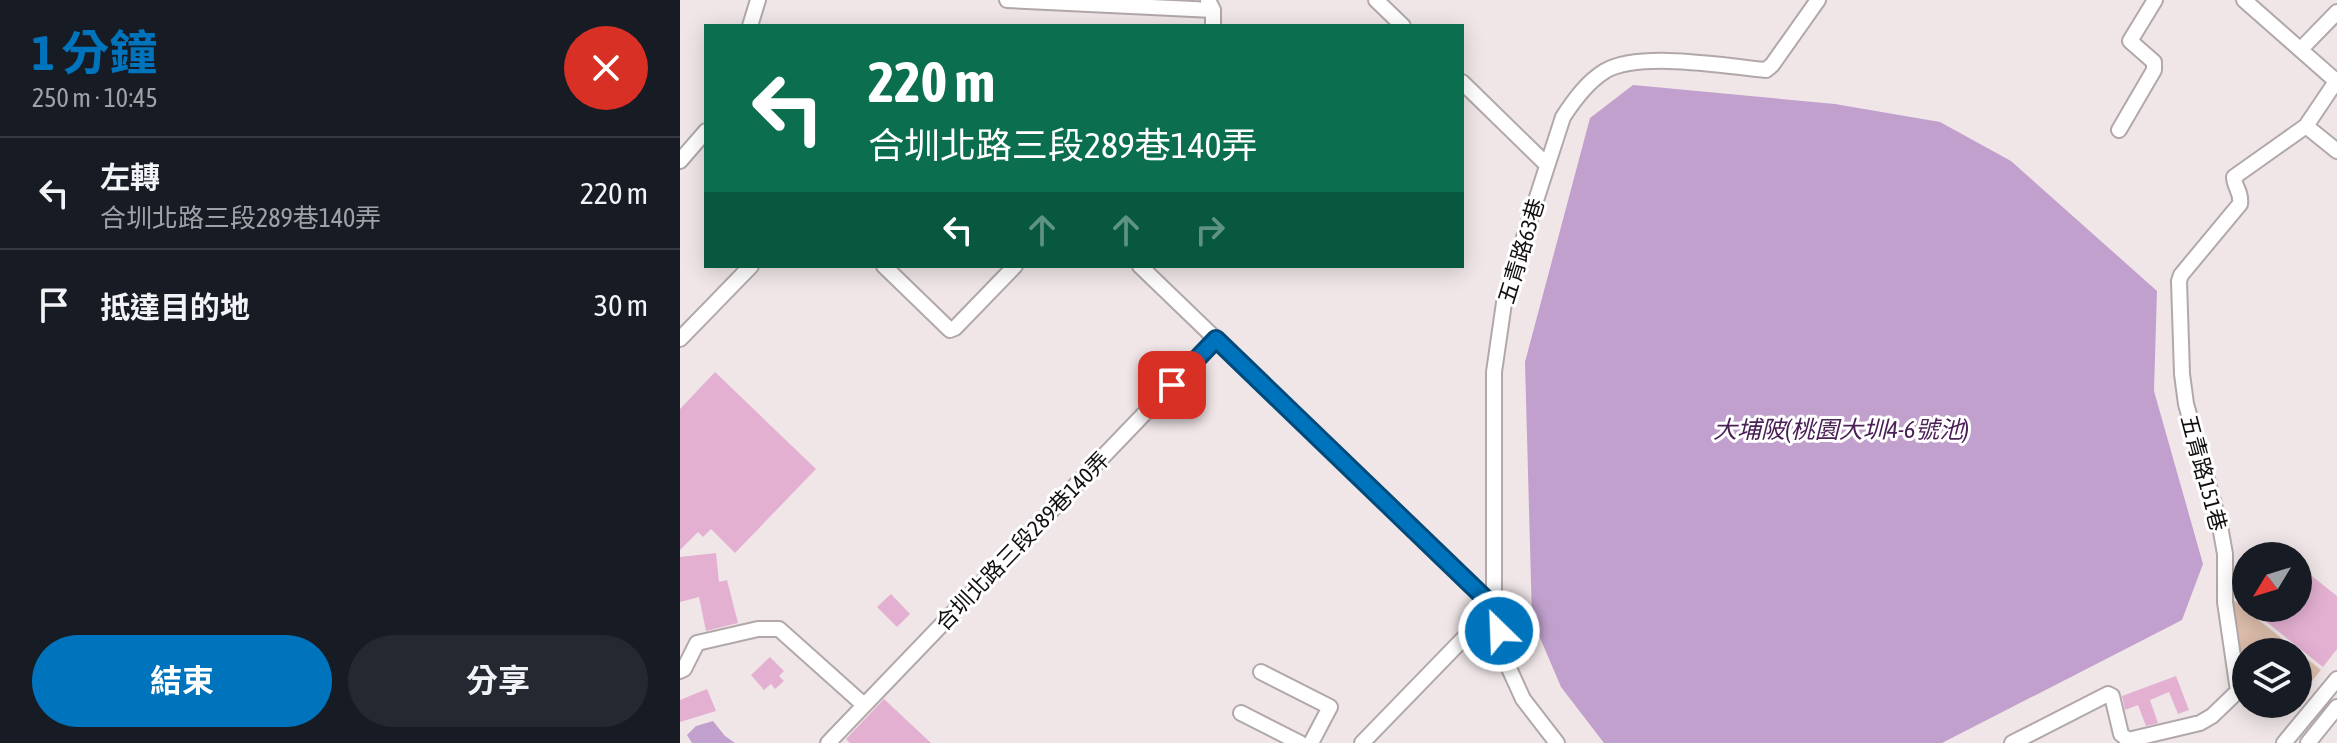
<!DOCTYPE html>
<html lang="zh-TW">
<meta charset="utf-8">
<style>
body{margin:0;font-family:"Asap Condensed","Noto Sans TC",sans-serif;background:#242831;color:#f1f3f6;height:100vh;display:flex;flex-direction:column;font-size:30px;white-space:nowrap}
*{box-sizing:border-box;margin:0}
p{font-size:26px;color:#9ea1a6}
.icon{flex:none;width:44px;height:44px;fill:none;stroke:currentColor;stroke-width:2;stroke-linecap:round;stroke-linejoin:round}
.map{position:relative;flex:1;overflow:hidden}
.sheet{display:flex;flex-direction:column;background:#171b24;width:680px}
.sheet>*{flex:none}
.guide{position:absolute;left:24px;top:24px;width:760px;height:244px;border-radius:0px;box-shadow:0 4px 20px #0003;background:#0b6e4f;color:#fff;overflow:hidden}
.needle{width:52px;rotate:232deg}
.buttons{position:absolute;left:1552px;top:542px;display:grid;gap:16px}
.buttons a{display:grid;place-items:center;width:80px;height:80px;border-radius:50%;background:#171b24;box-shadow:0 4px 20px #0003;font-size:40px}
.pin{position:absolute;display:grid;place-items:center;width:68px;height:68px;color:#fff;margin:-34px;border-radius:16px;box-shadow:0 4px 12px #0006}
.me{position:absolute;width:88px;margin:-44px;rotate:336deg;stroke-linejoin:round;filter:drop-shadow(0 0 6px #0008)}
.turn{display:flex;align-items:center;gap:28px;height:168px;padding:0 32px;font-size:36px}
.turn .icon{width:104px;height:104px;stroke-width:2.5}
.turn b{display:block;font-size:56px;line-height:68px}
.lanes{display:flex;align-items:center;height:76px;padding:0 32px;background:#0003;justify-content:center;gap:40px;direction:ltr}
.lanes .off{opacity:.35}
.round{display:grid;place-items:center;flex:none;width:84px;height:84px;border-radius:42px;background:#242831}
.head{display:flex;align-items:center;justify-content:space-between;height:136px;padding:0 32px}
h1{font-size:48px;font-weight:700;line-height:60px;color:#0073bd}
.primary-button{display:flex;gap:16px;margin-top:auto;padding:16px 32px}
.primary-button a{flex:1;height:92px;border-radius:48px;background:#0073bd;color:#fff;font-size:32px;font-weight:700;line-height:92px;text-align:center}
.primary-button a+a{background:#242831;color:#f1f3f6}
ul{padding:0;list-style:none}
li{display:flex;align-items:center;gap:24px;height:112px;padding:0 32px;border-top:2px solid #363941}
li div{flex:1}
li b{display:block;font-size:30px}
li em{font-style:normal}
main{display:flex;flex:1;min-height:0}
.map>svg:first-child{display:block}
</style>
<main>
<section class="sheet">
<div class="head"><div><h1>1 分鐘</h1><p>250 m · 10:45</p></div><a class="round" style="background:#d93025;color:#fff"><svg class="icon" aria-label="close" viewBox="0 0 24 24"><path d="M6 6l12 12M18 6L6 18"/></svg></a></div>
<ul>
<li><svg class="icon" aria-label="left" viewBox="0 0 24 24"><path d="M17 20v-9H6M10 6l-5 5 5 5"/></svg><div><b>左轉</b><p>合圳北路三段289巷140弄</p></div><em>220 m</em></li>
<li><svg class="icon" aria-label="arrive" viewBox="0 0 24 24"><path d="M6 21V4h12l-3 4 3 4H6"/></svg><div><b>抵達目的地</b></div><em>30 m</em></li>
</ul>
<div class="primary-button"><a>結束</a><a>分享</a></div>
</section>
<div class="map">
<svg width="1657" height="743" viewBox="0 0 1657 743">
<rect width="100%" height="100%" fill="#f0e6e8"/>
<path fill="#ddbdab" d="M1550,597L1641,670L1618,698V652H1566V693Z"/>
<path fill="#c1a0cd" d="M953,85L1155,104L1260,122L1331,161L1477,291L1474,391L1523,564L1502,620L1262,743H924L881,687L852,619L845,362L910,118Z
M33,721L45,736L55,743H12L7,735L16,726Z"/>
<path fill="#e4b0d1" d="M35,372L136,469L55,553L31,529L23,537L18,532L0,550V409Z
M36,553L39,582L47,580L58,623L26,631L19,597L0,602V557Z
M1618,565L1657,596V649L1643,667L1569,608H1618Z
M211,594L230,614L217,627L197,607Z
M90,657L104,671L99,676L104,681L95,689L91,684L84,690L71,675Z
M1496,676L1509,710L1498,714L1489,692L1470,700L1478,723L1466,726L1458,705L1445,710L1442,696Z
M27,689L36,711L0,722V700Z
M204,699L251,743H170L166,739Z"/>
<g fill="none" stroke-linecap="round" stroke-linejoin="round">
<g stroke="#b2a8aa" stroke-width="18">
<path id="minor" d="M327,0L533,10
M528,0L533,10V26
M696,0L723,26
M1564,0L1656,81
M70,26L78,0
M1621,49L1657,12
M782,82L867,165
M1626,126L1657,151
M1439,130L1474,70V62L1450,41L1475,0
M0,161L26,131
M204,266L270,330L275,328L335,266
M460,266L814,607
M0,339L71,266
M0,671L4,669L17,643L78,629H99L184,705
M581,672L650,707L631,743
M561,713L620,743
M148,743L536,339
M682,743L814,607
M877,743L843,699L823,655L814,607V372L825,296L883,117C894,100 907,82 925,71C960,51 1045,66 1086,70L1092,65L1138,0
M1332,743L1428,694L1432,696L1441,734L1448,740L1520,723L1532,716L1558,691L1545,602V554L1540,526L1506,404L1502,374L1499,281L1501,275L1560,204C1562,192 1554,187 1554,177L1626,126L1657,80
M1604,743L1657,679
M1628,743L1657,707"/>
</g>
<use href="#minor" stroke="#fff" stroke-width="14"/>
</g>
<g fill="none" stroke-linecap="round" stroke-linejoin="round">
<g stroke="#004b7b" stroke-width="20">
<path id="route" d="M492,385L536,339L814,607L819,631"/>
</g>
<use href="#route" stroke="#0073bd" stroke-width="14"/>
</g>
<g text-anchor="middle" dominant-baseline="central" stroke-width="6" stroke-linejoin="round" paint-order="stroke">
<g font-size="22" fill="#120f0f" stroke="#fff">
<text transform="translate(841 251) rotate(-73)">五青路63巷</text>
<text transform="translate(1524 473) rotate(75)">五青路151巷</text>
<text transform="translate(342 541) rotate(-46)">合圳北路三段289巷140弄</text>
</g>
<g font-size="24" font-style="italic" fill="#4a2057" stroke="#fff">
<text x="1161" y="429">大埔陂(桃園大圳4-6號池)</text>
</g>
</g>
</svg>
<div class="buttons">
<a><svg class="needle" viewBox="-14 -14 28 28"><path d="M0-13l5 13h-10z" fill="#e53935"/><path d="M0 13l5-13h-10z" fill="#9ea1a6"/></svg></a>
<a><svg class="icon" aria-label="layers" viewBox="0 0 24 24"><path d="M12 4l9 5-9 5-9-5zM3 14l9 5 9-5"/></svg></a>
</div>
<div class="pin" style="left:492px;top:385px;background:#d93025"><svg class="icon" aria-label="arrive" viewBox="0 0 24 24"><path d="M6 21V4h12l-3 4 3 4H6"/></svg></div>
<svg class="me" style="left:819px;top:631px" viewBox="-20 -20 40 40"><circle r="17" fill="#0073bd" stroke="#fff" stroke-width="3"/><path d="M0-11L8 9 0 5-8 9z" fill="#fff"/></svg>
<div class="guide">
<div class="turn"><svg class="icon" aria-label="left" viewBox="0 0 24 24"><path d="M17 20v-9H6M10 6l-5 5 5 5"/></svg><div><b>220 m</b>合圳北路三段289巷140弄</div></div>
<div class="lanes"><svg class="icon" aria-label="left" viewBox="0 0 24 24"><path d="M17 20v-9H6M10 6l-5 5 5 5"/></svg><svg class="icon off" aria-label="ahead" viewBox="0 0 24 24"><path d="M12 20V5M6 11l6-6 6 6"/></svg><svg class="icon off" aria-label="ahead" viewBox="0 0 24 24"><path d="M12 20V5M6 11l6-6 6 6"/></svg><svg class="icon off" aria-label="right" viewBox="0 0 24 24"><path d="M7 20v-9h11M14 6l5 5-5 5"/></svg></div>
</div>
</div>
</main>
